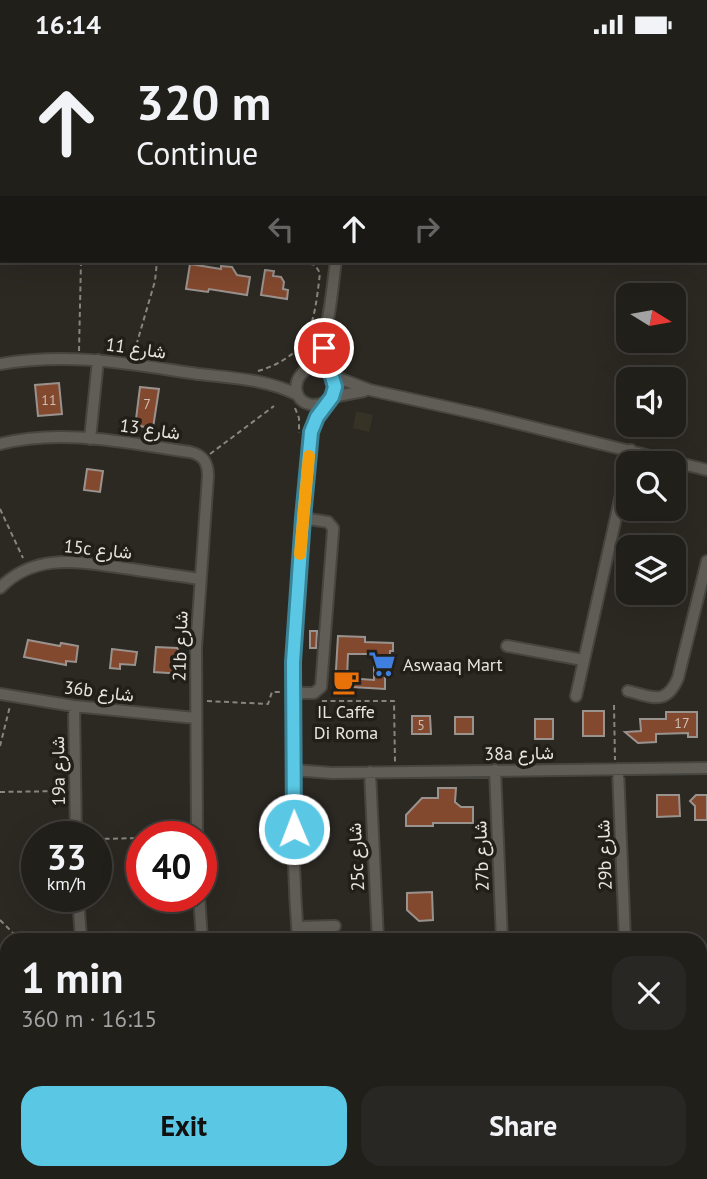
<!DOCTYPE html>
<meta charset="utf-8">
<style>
body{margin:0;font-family:"PT Sans",Vazirmatn,sans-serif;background:#292723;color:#f1f3f6;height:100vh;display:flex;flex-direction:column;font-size:26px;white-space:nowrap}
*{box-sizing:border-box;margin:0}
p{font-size:23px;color:#a2a2a2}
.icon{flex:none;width:38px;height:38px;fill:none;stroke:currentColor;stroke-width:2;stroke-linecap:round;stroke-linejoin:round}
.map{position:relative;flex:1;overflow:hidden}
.panel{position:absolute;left:0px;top:884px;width:707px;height:247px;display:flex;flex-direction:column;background:#211f1a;border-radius:21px 21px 0 0;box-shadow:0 7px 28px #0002,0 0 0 2px #3e3d39}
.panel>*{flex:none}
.banner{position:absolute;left:0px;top:0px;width:707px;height:214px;box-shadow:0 7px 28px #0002,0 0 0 2px #3e3d39;background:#211f1a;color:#f1f3f6;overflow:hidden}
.needle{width:46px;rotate:101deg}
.fabs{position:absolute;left:616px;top:234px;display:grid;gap:14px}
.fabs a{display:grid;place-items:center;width:70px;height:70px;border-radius:14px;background:#211f1a;box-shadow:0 7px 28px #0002,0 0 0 2px #3e3d39;font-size:35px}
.speed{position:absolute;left:21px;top:772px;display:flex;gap:14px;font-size:35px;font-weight:700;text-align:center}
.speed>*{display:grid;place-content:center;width:91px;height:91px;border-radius:50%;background:#211f1a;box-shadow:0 7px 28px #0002,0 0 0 2px #3e3d39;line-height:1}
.speed small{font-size:18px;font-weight:400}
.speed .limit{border:10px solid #d22;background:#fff;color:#111}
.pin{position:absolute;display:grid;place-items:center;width:60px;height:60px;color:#fff;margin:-30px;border:4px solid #fff;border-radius:50%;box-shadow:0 2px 7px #0007}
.me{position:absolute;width:77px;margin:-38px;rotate:359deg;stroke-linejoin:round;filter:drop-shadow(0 0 5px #0008)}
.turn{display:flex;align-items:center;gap:24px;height:147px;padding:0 21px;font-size:32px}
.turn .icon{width:91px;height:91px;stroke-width:2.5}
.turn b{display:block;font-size:49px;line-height:60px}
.lanes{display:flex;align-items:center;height:66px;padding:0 21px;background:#0003;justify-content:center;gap:35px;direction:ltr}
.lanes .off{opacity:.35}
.round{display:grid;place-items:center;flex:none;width:74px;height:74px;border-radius:21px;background:#292723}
.head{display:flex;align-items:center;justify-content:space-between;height:119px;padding:0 21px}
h1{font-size:42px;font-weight:700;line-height:52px}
.action{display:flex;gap:14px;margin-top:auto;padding:14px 21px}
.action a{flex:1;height:80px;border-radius:21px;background:#5ac8e5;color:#111;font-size:28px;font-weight:700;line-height:80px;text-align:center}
.action a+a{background:#292723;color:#f1f3f6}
.status{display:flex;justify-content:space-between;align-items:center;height:49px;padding:0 35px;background:#211f1a;direction:ltr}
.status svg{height:19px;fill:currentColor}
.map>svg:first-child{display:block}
</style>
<div class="status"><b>16:14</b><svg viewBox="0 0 49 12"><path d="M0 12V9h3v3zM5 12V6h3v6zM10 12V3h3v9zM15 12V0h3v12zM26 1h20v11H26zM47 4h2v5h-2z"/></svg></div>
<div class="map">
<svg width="707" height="1130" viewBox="0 0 707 1130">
<rect width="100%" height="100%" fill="#2c2923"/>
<path fill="#373226" d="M356,362L373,366L369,383L353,379Z"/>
<path fill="#83492e" stroke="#9a928e" stroke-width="2" fill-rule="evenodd" d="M190,215L221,220V217L232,218L237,226L250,228L247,246L209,240L208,243L186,240Z
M265,221L274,222L273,227L281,228L284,233L283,240L288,241L287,250L261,246Z
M59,334L62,365L38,367L35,336Z
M140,338L159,340L153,379L139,377L136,370Z
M87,420L103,422L100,443L84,441Z
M310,582H317L316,599H310Z
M338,587L365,588V593L393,594V602H390L389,627H385V640L335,637ZM348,605H374V631L347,629Z
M28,591L60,597L61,594L78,597L76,613L66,612V616L24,608Z
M156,598L177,599L183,607L182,625L154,623Z
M112,600L137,603L135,616L120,615V620L110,619Z
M583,662H604V687H583Z
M666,663H697V688H688V684L656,685V693L638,694L625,683L641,682L640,670H666Z
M412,667H430L431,685H412Z
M455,668H473V685H455Z
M535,670H553V690H535Z
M438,739H456L455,753L461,758H473V774H433V777H406V766L422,749H438Z
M657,746H679L680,767L657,768Z
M696,746H707V771H695V757L690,752Z
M432,843L433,871L419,872L407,861V844Z"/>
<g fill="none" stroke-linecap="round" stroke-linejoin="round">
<g stroke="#46453f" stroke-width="14">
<path id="minor" d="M132,2L133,0
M283,2V0
M382,2L383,0
M466,2V0
M0,10L2,11
M705,115L707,116
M0,144L2,145
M323,290L331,325
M0,315C71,303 129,315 198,325C232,329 267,330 298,346
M308,319L320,318L333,327L334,343C324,364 291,358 297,333C299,325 305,322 310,316C315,309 319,300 322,292C331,267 332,238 336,212
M333,327L370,341L483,366L707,421
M332,348L364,342
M90,390L98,311
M0,395C62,379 127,394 190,403C203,406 208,413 208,427L196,599L197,788
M0,539C35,503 80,513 124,519C149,523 175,526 200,530
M507,597L583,611
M628,642C653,648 666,657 678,629L707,512
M293,644H314L321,638L333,482V479L328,473L302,469
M0,645L74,657L195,669
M576,647L631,401
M74,657L76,788
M618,720L625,891
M293,721L332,724L707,719
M495,721L502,891
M370,723L378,891
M78,847L81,891
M199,847L202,891
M297,878L335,877
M298,891C286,721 293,552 311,383L317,368L328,353
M700,912H707
M0,1024L7,1026
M700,1035H707
M0,1092L7,1075
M220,1124L221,1130
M318,1124V1130
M397,1124L398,1130
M521,1124V1130
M645,1124L646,1130"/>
</g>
<path stroke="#87857f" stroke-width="2" stroke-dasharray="5 3.5" stroke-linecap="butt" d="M362,2V0
M616,2L617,0
M79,302L81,212
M134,304L155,232L157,212
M258,322C311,306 314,275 320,224L315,216L306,214V212
M295,359L299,369V384
M210,405L274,357
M0,460L23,509
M207,652L268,655L272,643H282
M322,652H394L395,714
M614,656L615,711
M0,697L10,657
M0,743L65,742
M182,788L189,787
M96,790L142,789
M0,871L20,891
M0,925H7"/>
<use href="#minor" stroke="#605d56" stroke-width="10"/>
</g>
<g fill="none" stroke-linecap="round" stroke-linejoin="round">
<g stroke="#3a8295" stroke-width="18">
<path id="route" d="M294,780L293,613L303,469L311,383L317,368L332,348L335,338L324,299"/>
</g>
<use href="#route" stroke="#5ac8e5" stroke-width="12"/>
<path stroke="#f59e0b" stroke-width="12" d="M300,505L309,407"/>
</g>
<defs>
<g id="supermarket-bare" transform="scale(2.1)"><path d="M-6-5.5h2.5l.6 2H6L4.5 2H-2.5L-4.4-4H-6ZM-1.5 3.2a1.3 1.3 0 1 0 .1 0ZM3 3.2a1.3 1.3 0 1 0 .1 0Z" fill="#3f7fe0" stroke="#221f19" stroke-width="2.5" paint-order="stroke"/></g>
<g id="cafe-bare" transform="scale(2.1)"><path d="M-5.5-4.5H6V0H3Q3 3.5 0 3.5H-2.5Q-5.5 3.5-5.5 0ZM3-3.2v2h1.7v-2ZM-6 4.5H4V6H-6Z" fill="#e8710a" stroke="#221f19" stroke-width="2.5" paint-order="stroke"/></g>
</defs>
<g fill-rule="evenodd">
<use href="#supermarket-bare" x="382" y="615"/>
<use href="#cafe-bare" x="346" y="633"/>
</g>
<g text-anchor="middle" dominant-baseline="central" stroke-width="7" stroke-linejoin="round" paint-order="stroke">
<g font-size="14" fill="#cdbeb4">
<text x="49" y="351">11</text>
<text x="147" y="355">7</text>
<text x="682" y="674">17</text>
<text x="421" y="676">5</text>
</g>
<g font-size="18" fill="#e6e5e0" stroke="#221f19">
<text transform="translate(136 299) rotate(8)">شارع 11</text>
<text transform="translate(150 380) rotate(8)">شارع 13</text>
<text transform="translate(98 500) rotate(6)">15c شارع</text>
<text transform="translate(180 597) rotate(-88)">21b شارع</text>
<text transform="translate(99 642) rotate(7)">36b شارع</text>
<text transform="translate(519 704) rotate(-1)">38a شارع</text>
<text transform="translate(58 722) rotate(-91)">19a شارع</text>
<text transform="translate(604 806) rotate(-92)">29b شارع</text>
<text transform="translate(481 807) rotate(-92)">27b شارع</text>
<text transform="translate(356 808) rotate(-93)">25c شارع</text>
</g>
<g font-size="18" fill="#e6e5e0" stroke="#221f19" text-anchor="start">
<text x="403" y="615">Aswaaq Mart</text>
<text x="346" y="662" text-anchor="middle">IL Caffe<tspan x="346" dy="21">Di Roma</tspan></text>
</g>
</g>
</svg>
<div class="fabs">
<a><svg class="needle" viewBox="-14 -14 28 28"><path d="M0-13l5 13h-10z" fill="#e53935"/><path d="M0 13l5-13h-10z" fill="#a2a2a2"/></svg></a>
<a><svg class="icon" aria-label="sound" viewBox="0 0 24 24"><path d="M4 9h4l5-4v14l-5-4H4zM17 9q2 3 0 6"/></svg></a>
<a><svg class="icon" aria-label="search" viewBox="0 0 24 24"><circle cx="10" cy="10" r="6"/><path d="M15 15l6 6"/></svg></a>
<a><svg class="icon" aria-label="layers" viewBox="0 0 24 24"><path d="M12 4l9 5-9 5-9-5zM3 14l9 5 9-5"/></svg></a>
</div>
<div class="speed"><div>33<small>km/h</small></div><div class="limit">40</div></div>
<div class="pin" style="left:324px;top:299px;background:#d93025"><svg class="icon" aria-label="arrive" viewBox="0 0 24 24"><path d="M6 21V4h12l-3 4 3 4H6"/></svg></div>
<svg class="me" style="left:294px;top:780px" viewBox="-20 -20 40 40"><circle r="17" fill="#5ac8e5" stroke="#fff" stroke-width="3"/><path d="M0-11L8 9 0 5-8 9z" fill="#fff"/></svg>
<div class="banner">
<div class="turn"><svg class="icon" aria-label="ahead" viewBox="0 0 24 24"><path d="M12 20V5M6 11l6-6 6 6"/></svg><div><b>320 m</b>Continue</div></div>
<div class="lanes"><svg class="icon off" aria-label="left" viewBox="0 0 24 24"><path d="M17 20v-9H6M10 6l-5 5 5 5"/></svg><svg class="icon" aria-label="ahead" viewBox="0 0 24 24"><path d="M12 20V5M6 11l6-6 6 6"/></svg><svg class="icon off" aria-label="right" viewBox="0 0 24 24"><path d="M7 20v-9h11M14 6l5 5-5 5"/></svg></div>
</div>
<section class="panel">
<div class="head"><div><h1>1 min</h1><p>360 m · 16:15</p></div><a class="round"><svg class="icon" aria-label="close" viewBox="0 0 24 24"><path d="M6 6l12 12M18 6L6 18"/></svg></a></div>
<div class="action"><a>Exit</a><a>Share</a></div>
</section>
</div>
